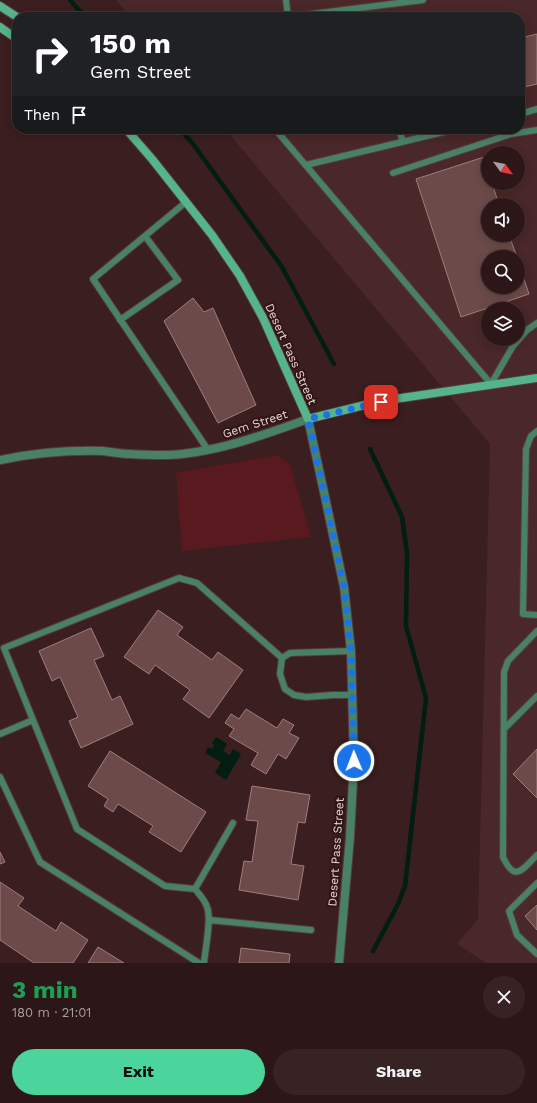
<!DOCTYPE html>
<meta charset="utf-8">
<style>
body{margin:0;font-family:"Work Sans",sans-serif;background:#382324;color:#f1f3f6;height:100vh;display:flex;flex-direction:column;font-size:15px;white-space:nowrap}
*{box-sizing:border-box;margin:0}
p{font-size:13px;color:#a69fa1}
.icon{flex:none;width:22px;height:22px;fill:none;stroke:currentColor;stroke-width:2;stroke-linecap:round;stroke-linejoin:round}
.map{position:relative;height:963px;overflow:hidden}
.details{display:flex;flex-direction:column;background:#2c1617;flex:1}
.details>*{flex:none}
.hud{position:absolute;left:12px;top:12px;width:513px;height:122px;border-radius:16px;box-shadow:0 2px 10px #0003,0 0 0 1px #483536;background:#202124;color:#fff;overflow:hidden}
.needle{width:26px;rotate:123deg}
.buttons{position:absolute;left:481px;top:146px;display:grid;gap:8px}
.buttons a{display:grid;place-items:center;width:44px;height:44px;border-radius:50%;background:#2c1617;box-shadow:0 2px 10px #0003,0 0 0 1px #483536;font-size:20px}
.pin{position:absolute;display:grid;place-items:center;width:34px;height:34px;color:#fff;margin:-17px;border-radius:8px;box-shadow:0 2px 6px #0006}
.me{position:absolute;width:44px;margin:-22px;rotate:359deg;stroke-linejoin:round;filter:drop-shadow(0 0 3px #0008)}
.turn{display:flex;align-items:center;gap:14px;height:84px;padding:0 12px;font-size:18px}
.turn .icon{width:52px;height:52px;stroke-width:2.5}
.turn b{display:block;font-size:28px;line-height:34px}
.then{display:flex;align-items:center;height:38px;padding:0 12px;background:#0003;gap:8px;font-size:15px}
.round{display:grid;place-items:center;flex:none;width:42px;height:42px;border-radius:21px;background:#382324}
.head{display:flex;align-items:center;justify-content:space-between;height:68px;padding:0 12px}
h1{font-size:24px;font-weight:700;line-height:30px;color:#1e9e55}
.button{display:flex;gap:8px;margin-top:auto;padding:8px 12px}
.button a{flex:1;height:46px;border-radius:24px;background:#4bd49b;color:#111;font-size:16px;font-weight:700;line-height:46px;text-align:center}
.button a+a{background:#382324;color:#f1f3f6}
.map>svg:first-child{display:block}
</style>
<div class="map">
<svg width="537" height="963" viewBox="0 0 537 963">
<rect width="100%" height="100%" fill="#3b1e1f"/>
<path fill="#4a2728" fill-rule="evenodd" d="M116,0H537V963H486L457,944L478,919L490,444L225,129H520V17H130ZM488,153H518V183H488ZM488,205H518V235H488ZM488,257H518V287H488ZM488,309H518V339H488Z"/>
<path fill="#581a1e" d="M277,455L290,464L311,537L182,551L176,473Z"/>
<path fill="#021d11" d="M216,737L227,744L223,751L230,755L233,749L241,754L226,780L215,773L221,762L205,753L208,747L212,749L214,745L212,743Z"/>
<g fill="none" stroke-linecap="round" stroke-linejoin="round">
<path stroke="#021d11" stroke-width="4.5" d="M70,0L85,17
M180,129L193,144L282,267L334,364
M370,449L402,517L407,553L406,626L426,698L405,886L398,904L373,951"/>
</g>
<path fill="#6b4a49" stroke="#a17d7c" d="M537,34V84L520,88V38Z
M484,157L488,170V183H492L499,205H488V235H509L517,257H488V287H518V261L529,294L461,317L416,179Z
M193,298L204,312L213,308L256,405L218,423L164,321Z
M158,610L183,627L177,635L212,660L218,652L243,670L209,718L183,699L190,690L155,665L149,674L124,657Z
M91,628L104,656L94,660L112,700L120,696L133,724L81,748L69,721L78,717L60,677L52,681L39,651Z
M246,709L277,728L283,719L294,725L289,733L299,738L286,759L278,754L266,774L251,765L258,753L229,736L234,729L225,723L231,714L239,719Z
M537,749V798L513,774Z
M110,751L206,812L181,852L149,832L153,826L118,804L113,812L104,806L108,799L88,786Z
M252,786L310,795L305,823L298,822L291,864L304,866L298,900L239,890L244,861L252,862L258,821L246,820Z
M0,852L5,862L0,864Z
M0,882L24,898L18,906L56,931L61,922L88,940L73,963H34L0,940Z
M537,905V930L525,916Z
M98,947L124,963H88Z
M241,948L290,954L289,963H239Z"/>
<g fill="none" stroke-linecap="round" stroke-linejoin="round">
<g stroke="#573b3c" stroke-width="8">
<path id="lane" d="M286,0L288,17
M288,17L423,0
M520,114L537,109
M275,129L491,384L513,346L527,330L537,323
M399,129L403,142
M306,165L456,129
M393,173L511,134L537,130
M186,202L93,279L208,450
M120,320L178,280L145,236
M537,431L531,436L526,449L523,614L537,615
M537,631L508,661L504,672L503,857C515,883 522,870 537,855
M351,651L290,653L282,658L280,674L285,689L294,695L306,697L333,695H353
M504,729L537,696
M0,734L33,720
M0,777L40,862L199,963
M233,823L195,889L165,886L77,829L4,648L179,578L197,583L282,658
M537,883L509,911L517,935L537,954
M195,889C199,894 205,900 207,907C212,918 205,950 204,963
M209,920L311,930"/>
</g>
<g stroke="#573b3c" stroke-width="10">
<path id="street" d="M0,460C34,453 68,450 103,451C112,452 121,454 130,454C147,455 165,456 182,454C226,449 266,434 308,419L325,497L344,587L351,651L354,761L350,837L339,963"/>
</g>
<g stroke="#573b3c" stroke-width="10">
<path id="secondary" d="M0,6L17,17
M0,27L17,39
M126,129L152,159L212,235L240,276L263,318L308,419L381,401L537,378"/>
</g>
<use href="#lane" stroke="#498167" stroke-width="6"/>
<use href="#street" stroke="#498167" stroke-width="8"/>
<use href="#secondary" stroke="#55b48a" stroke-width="8"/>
</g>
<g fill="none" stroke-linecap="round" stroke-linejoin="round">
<path stroke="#1a73e8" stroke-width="7" stroke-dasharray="0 12.6" d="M354,761L351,651L344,587L325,497L308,419L381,402"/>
</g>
<g text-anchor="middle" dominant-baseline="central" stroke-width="4" stroke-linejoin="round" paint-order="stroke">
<g font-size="12" fill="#e8d3d3" stroke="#311515">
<text transform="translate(291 354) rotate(66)">Desert Pass Street</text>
<text transform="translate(255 424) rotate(-18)">Gem Street</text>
<text transform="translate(336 852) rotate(-86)">Desert Pass Street</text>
</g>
</g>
</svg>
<div class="buttons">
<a><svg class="needle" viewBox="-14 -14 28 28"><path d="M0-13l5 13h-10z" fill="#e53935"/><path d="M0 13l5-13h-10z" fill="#a69fa1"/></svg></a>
<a><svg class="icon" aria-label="sound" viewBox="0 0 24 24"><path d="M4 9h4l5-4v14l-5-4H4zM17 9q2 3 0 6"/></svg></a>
<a><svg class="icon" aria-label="search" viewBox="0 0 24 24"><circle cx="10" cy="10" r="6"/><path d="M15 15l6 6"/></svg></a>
<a><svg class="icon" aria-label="layers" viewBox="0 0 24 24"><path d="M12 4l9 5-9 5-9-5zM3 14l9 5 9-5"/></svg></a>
</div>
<div class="pin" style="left:381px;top:402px;background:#d93025"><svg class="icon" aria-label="arrive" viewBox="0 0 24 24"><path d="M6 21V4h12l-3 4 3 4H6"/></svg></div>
<svg class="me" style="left:354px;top:761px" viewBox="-20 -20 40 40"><circle r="17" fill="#1a73e8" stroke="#fff" stroke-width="3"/><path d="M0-11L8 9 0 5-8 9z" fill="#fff"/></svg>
<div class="hud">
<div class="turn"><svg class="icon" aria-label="right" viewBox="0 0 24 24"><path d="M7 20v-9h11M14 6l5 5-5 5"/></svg><div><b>150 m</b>Gem Street</div></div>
<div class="then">Then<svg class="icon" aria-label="arrive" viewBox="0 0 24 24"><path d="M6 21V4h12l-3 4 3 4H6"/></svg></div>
</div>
</div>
<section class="details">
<div class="head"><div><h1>3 min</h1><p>180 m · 21:01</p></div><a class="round"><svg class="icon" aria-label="close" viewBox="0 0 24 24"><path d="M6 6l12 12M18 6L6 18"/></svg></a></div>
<div class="button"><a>Exit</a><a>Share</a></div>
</section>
